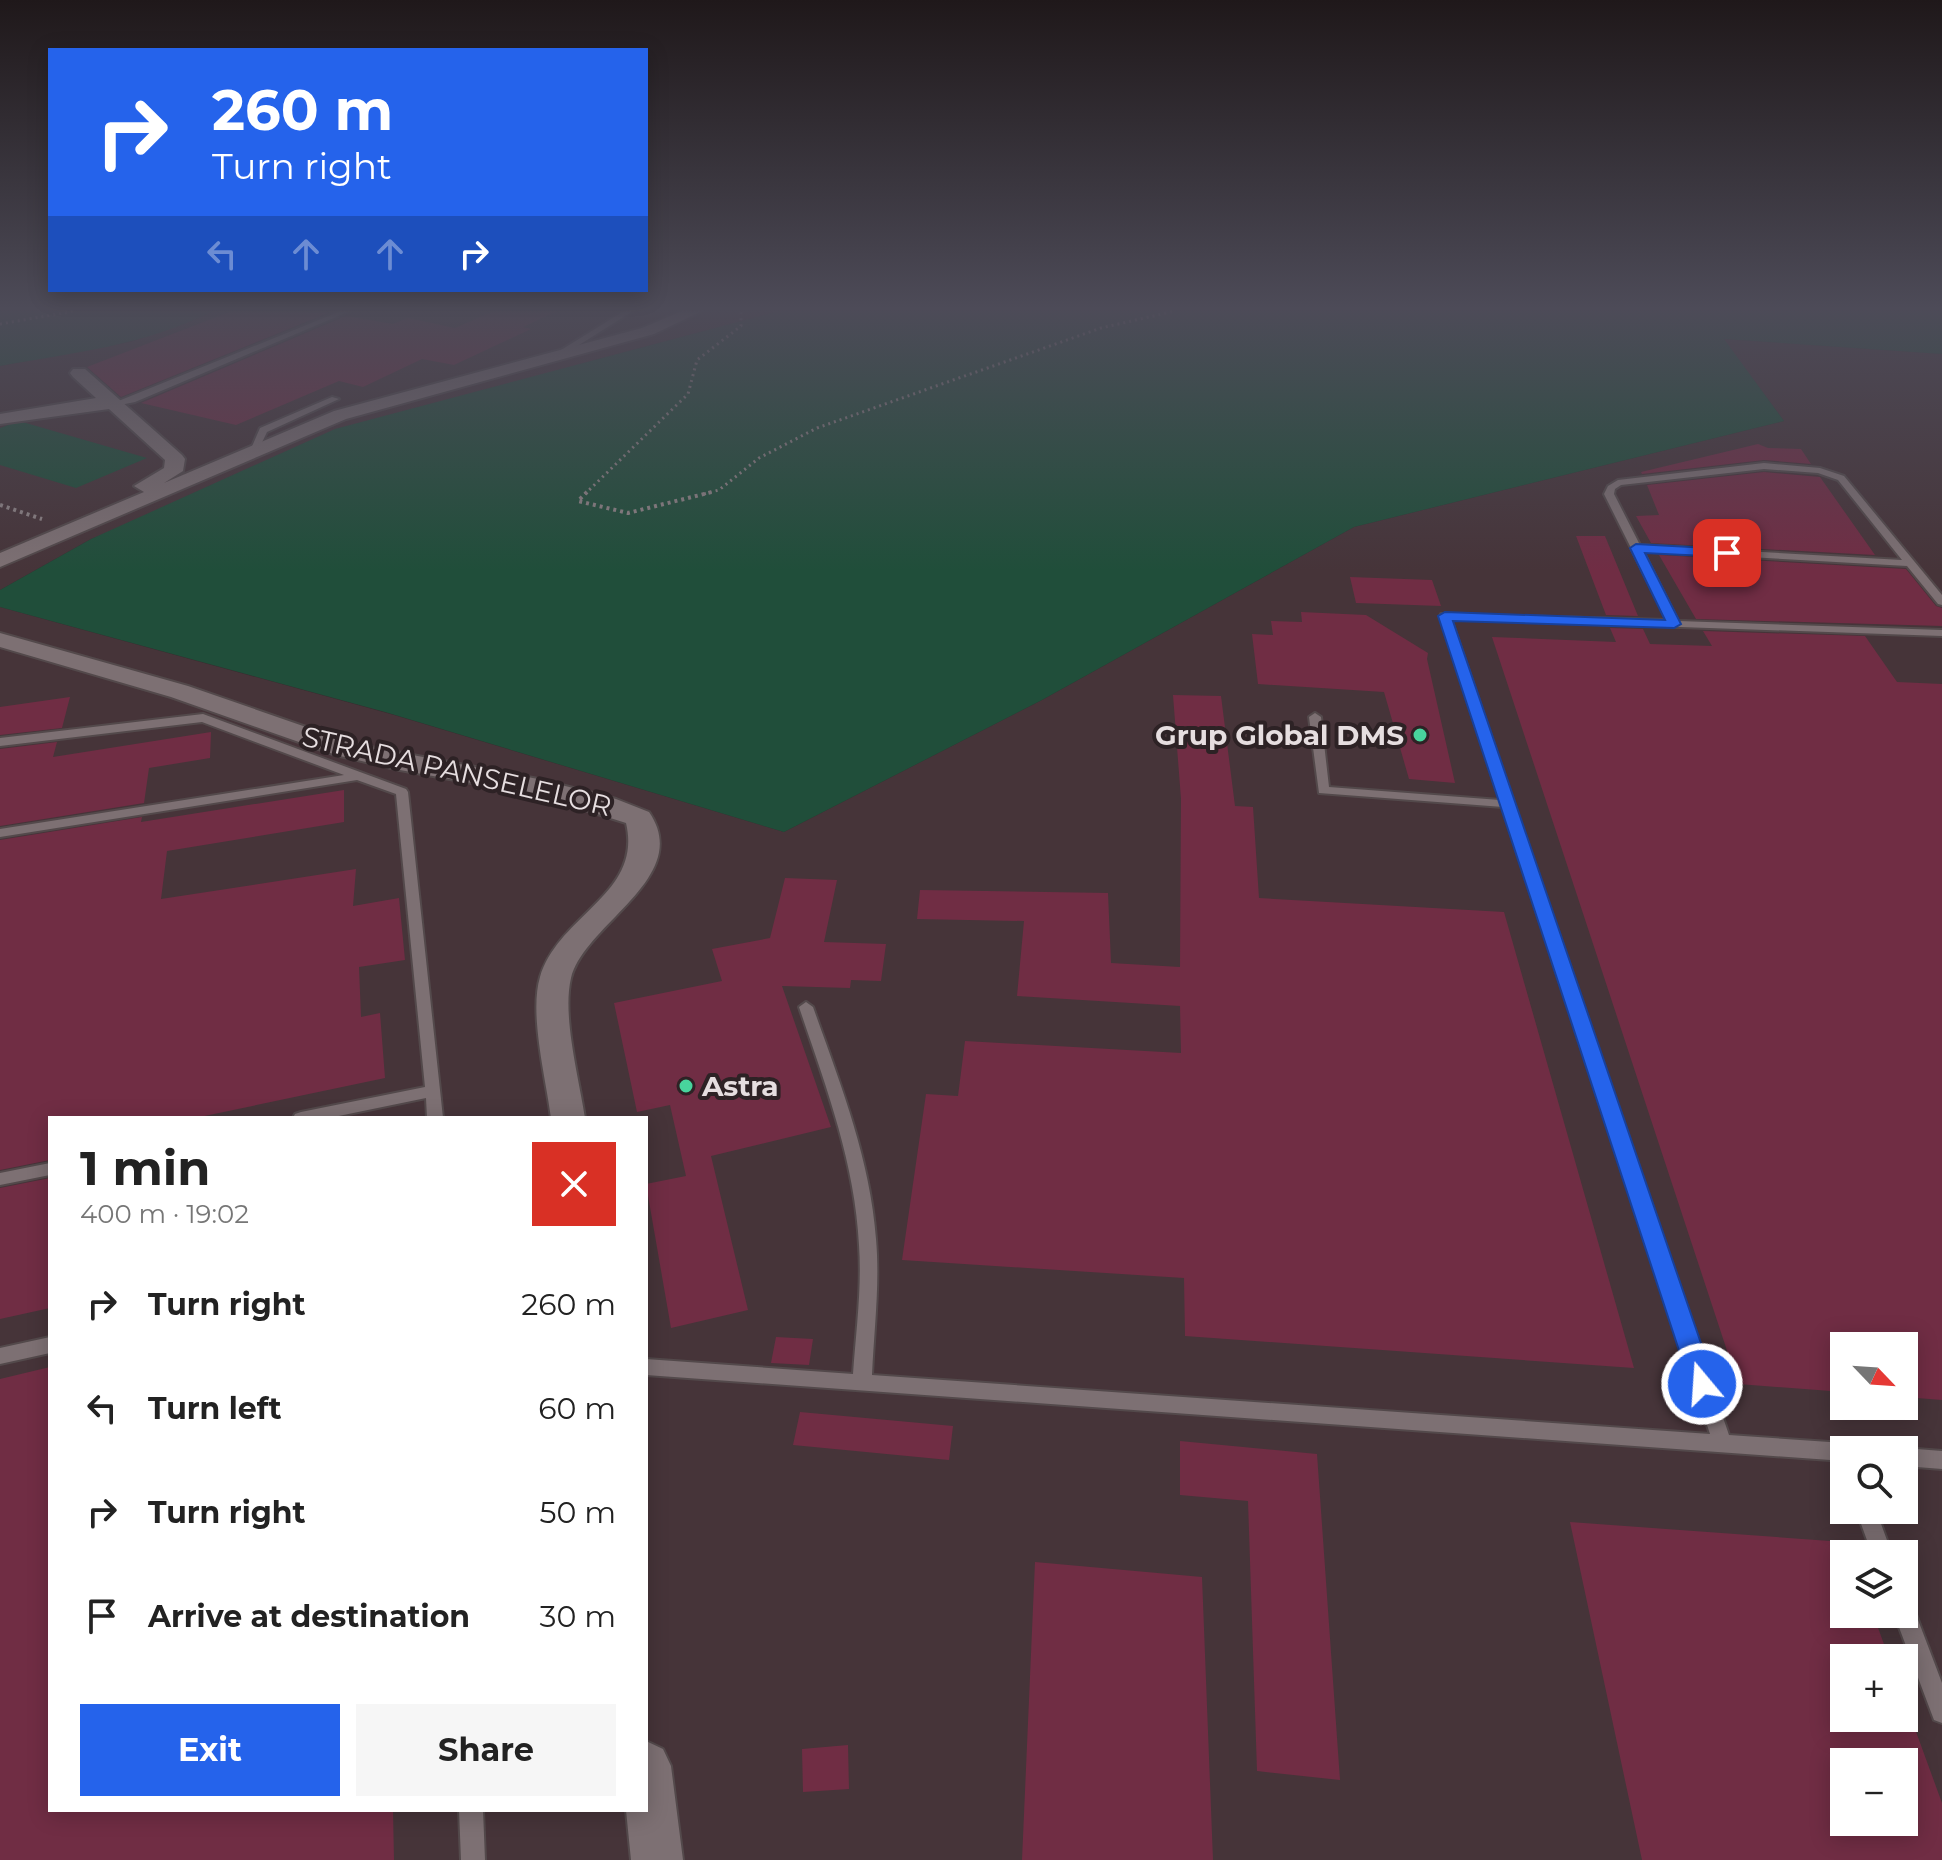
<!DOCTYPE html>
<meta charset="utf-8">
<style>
body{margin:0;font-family:Montserrat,sans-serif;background:#f6f6f6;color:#222;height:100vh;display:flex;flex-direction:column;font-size:30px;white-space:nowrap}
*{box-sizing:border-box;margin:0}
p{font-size:26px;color:#767676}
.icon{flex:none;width:44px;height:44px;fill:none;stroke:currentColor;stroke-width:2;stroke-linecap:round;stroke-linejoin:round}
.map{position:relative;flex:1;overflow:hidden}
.side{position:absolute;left:48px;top:1116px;width:600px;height:696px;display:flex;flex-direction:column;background:#fff;border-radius:0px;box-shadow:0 4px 20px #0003}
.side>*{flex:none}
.top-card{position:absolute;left:48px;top:48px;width:600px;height:244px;border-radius:0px;box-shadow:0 4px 20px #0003;background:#2563eb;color:#fff;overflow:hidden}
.needle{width:52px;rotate:115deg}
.buttons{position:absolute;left:1830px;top:1332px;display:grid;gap:16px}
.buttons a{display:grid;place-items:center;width:88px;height:88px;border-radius:0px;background:#fff;box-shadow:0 4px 20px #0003;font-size:40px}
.pin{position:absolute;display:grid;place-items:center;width:68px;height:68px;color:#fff;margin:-34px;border-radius:16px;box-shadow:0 4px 12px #0006}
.me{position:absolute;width:88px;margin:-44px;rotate:342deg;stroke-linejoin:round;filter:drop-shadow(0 0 6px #0008)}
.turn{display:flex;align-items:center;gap:28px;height:168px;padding:0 32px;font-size:36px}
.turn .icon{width:104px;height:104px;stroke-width:2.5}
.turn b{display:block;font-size:56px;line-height:68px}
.lanes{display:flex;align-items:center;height:76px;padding:0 32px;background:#0003;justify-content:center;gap:40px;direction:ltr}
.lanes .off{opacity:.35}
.round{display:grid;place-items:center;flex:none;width:84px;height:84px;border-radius:0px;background:#f6f6f6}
.head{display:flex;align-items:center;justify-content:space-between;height:136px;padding:0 32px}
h1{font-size:48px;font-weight:700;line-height:60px}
.button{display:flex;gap:16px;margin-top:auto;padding:16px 32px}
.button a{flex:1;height:92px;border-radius:0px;background:#2563eb;color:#fff;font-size:32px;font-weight:700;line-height:92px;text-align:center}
.button a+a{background:#f6f6f6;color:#222}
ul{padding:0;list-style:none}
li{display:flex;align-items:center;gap:24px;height:104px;padding:0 32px}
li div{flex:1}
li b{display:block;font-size:30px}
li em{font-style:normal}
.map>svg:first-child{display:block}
</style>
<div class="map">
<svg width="1942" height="1860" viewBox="0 0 1942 1860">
<rect width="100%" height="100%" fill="#382c2f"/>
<path fill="#463439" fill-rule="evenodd" d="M213,311H779L591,361L91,539L0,590V366L131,342L194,320Z
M1723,339L1942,354V1860H0V607L394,715L784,832L1042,700L1354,527L1784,421ZM50,1118H646V1810H50ZM1844,1346H1904V1406H1844ZM1844,1450H1904V1510H1844ZM1844,1554H1904V1614H1844ZM1844,1658H1904V1718H1844ZM1844,1762H1904V1822H1844Z"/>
<path fill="#204e3a" d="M0,311H213C147,345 72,353 0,366Z
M779,311H1942V354L1724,339L1784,421L1354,527L1042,700L784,832L385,712L0,607V590L91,539L335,429Z
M19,421L147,458L76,488L0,465V428Z"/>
<path fill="#702d44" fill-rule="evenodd" d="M232,311L328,313L121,397L87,367Z
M494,311H557L523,327L531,329L454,365L422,359L363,387L339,381L236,425L141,403L346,316L393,324L408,318L455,328Z
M1758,444L1768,448L1801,449L1811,464L1764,460L1642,474L1641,472Z
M1764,472L1820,477L1875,555L1651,543L1636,516L1659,515L1647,485Z
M1576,536H1605L1638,616L1606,615Z
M1659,555L1906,569L1936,606L1942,608V626L1696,619Z
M1350,577L1432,580L1441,606L1356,603Z
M1301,612L1366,615L1428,653L1427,659L1455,783L1409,779L1384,692L1258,684L1252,634L1273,635L1271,621L1302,622Z
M1610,628L1643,629L1650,644L1712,646L1703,631L1865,636L1897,682L1942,684V1400L1904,1397V1346H1844V1392L1738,1384L1492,637L1616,642Z
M1173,695L1221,696L1235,806L1253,807L1259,898L1504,912L1634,1368L1185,1336L1184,1278L902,1260L926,1094L958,1096L965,1041L1181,1053L1180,1006L1017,996L1024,921L917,919L920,890L1108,893L1111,963L1180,967L1181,799Z
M70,697L62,728L0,735V707Z
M211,732L210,758L149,768L144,803L0,826V749L57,742L53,757Z
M344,790V822L167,851L161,899L356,869L353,906L399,898L405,960L359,967L361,1017L380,1013L385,1078L195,1118H50V1160L0,1170V840L142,817L141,822Z
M785,878L837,880L824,942L886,944L881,981L851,980L850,988L782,986L831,1127L711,1156L748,1310L671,1328L646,1184L686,1176L670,1105L637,1112L614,1003L722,981L712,949L770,938Z
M50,1178V1308L0,1319V1188Z
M776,1337L813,1339L809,1365L771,1363Z
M50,1367V1810H393L394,1860H0V1379Z
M800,1412L953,1426L949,1460L793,1445Z
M1180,1441L1317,1454L1340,1780L1257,1771L1248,1501L1180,1495Z
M1570,1522L1844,1542V1614H1873L1889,1658H1844V1718H1904V1708L1907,1707L1942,1803V1860H1642ZM1844,1762H1904V1822H1844Z
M1035,1562L1202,1577L1213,1860H1022Z
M848,1745L849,1789L803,1792L802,1749Z"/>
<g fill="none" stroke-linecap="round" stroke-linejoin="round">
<g stroke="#53494b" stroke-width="4">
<path id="lane" d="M341,311H350L135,402L115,406L111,404Z
M624,311H633L560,357L553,355Z
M332,397L339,399L267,432L257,453L250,451L260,428Z
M1764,463L1820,468L1844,476L1942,595V605L1938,604L1907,566L1643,551L1678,621L1942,630V636L1451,619L1729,1435L1844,1443L1851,1446L1853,1450H1844V1461L646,1375V1359L853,1374C856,1331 862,1288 859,1245C855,1162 825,1084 799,1007L806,1002L813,1007C840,1083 870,1158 876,1239C880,1284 874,1330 872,1375L1710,1434L1503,807L1319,793L1309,717L1315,713L1321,717L1329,787L1500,800L1440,616L1441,614L1667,620L1604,494L1608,486L1618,480ZM1764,469L1818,473L1838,480L1902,560L1640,545L1614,494L1615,489L1621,485Z
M203,714L406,789L408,792L443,1118H427L426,1098L329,1118H293L295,1114L301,1112L425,1087L396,794L357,780L0,837V829L344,775L202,722L0,746V738Z
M50,1163V1175L0,1185V1173Z
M50,1337V1353L0,1364V1348Z
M1904,1448L1942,1451V1469L1904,1466V1450H1899Z
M1856,1510H1876L1892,1554H1872Z
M1904,1601L1912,1604L1942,1683V1723L1934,1720L1894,1614H1904Z
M459,1810H483L485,1860H461Z"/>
</g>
<g stroke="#53494b" stroke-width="4">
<path id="street" d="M682,311H702L654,334L346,419L0,567V553L144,492L134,486L164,468L165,460L109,409L0,424V414L96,398L73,377L70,373L73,369H85L182,455L185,459L183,471L164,483L334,411L642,328Z
M0,633L188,686L355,744L538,779L616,799L649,812C694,877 585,923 571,978C562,1016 579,1078 585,1118H551C546,1079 529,1014 540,977C559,914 643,894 626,823L538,795L400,770L336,755L171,697L0,647Z
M646,1741L663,1749L671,1766L683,1860H631L626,1810H646Z"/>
</g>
<path stroke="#8d8385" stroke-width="3" stroke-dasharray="2 4" stroke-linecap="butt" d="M0,324L75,311
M585,494L688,394L697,360L741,326V311
M704,494L719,490L759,458L817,428L1101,328L1175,311"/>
<path stroke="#8d8385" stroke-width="4" stroke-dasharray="3 4" stroke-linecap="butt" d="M587,492L578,501L628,513L712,492
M0,505L42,519"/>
<use href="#lane" fill="#7d7073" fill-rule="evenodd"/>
<use href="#street" fill="#7d7073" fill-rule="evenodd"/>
</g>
<linearGradient id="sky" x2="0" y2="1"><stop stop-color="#1f181a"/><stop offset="0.54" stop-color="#4d4b58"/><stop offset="1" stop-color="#4d4b58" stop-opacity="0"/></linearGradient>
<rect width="1942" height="571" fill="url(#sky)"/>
<path fill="#2563eb" stroke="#184099" stroke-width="2" d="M1636,544L1727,549L1734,553L1727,557L1645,553L1681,624L1674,628L1453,621L1715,1384L1711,1391L1702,1394L1694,1391L1690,1384L1438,616L1445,612L1665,620L1630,548Z"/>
<g fill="#48d49d" stroke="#2d2225" stroke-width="3">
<circle cx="1420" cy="735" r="8"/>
<circle cx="686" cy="1086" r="8"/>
</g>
<g text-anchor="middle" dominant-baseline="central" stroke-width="8" stroke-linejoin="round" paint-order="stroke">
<g font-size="28" font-weight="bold" fill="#e6dee0" stroke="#2d2225" text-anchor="end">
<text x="1404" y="735">Grup Global DMS</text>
<text x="702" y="1086" text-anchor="start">Astra</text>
</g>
<g font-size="28" fill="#e6dee0" stroke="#2d2225">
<text transform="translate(457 771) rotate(13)">STRADA PANSELELOR</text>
</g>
</g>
</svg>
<div class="buttons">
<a><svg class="needle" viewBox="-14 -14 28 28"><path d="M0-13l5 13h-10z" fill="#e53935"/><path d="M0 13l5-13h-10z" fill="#767676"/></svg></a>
<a><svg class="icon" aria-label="search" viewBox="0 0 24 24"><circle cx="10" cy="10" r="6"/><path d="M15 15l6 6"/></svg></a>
<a><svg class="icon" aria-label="layers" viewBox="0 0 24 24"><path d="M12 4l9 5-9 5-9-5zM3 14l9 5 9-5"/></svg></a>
<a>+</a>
<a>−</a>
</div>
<div class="pin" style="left:1727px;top:553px;background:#d93025"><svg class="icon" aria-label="arrive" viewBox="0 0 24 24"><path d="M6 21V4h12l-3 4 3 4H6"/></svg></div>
<svg class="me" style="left:1702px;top:1384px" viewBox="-20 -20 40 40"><circle r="17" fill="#2563eb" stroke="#fff" stroke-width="3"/><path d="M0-11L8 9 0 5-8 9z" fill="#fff"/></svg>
<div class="top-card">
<div class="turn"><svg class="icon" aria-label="right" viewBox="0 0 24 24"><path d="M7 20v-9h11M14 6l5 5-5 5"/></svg><div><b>260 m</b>Turn right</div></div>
<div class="lanes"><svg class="icon off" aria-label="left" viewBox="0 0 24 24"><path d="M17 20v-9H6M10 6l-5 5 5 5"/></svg><svg class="icon off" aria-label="ahead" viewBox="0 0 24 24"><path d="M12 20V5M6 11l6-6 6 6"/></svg><svg class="icon off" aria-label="ahead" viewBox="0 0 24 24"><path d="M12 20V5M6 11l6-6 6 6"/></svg><svg class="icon" aria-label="right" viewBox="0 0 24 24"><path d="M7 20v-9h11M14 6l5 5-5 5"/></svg></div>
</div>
<section class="side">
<div class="head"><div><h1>1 min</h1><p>400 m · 19:02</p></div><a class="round" style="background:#d93025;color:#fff"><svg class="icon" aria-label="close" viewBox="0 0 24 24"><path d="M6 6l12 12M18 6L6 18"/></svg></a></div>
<ul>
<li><svg class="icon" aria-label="right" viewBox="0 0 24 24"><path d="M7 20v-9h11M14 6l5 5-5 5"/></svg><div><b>Turn right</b></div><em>260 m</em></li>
<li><svg class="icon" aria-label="left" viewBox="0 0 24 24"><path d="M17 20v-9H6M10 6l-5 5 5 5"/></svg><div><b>Turn left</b></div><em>60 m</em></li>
<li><svg class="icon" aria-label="right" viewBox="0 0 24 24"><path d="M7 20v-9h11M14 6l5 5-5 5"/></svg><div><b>Turn right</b></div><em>50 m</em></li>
<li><svg class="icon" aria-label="arrive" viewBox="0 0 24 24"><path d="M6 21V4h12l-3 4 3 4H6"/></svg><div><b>Arrive at destination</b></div><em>30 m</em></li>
</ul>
<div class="button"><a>Exit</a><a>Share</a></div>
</section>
</div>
